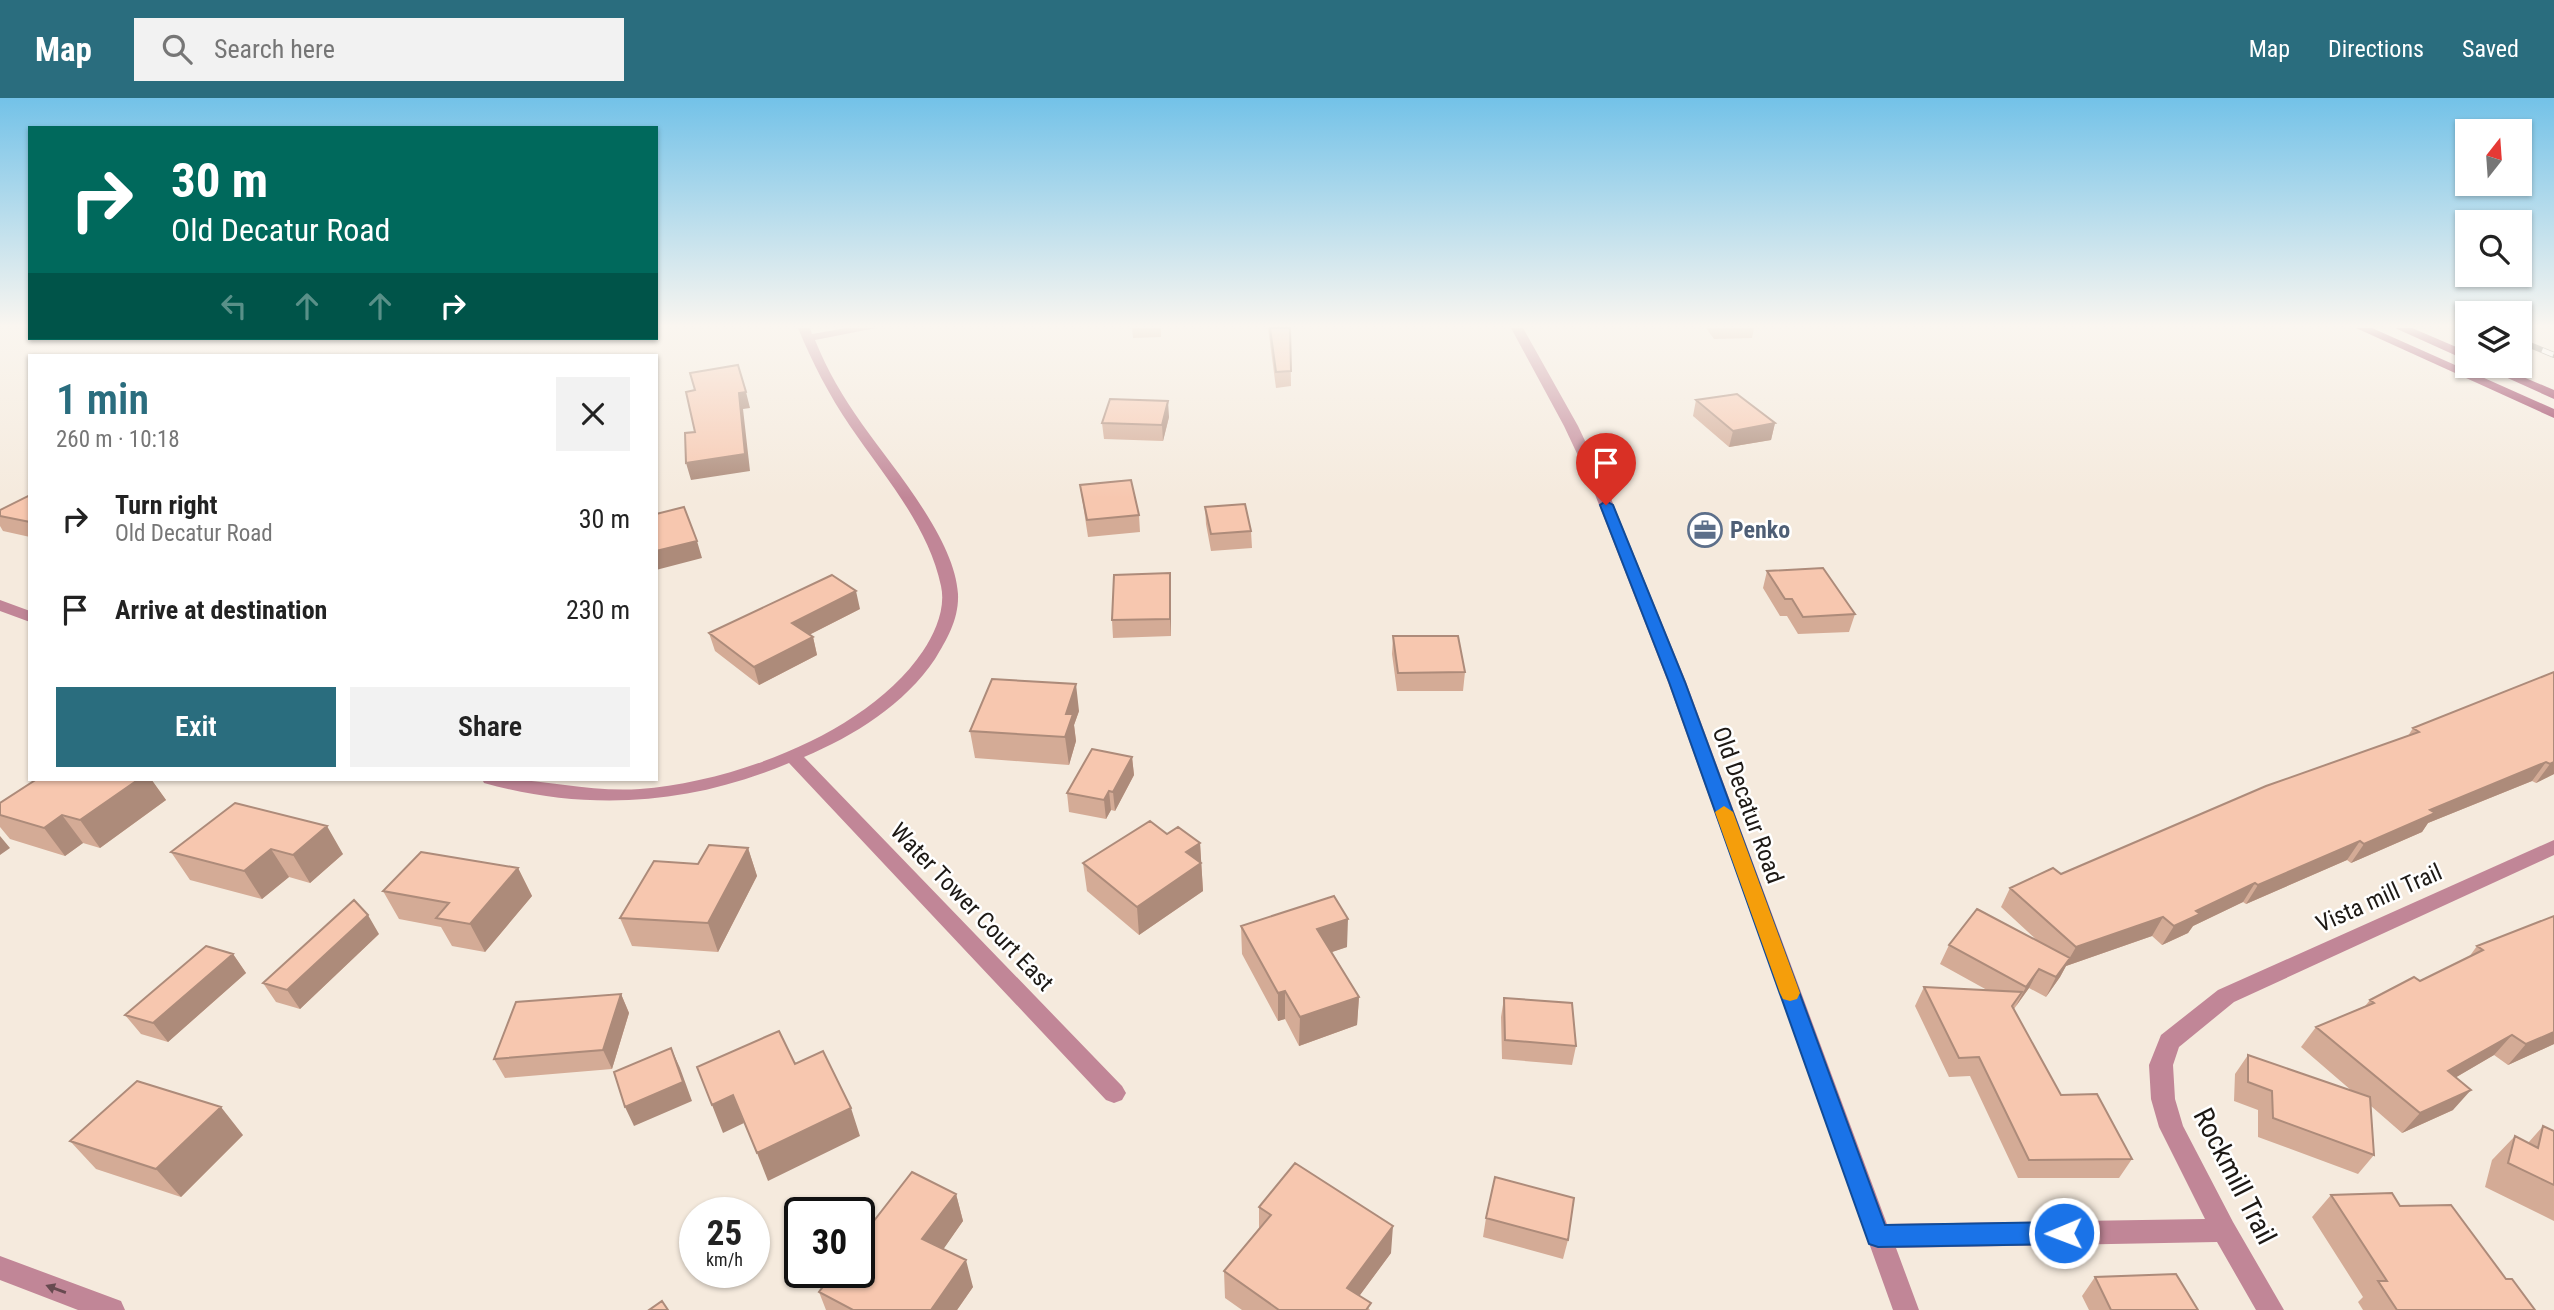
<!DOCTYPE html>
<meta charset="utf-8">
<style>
body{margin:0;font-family:"Roboto Condensed",sans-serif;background:#f2f2f2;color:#222;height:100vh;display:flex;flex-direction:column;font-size:26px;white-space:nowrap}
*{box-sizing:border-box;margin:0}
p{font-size:23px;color:#767676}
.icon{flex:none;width:38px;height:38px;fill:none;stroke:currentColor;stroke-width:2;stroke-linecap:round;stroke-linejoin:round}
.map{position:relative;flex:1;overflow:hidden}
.side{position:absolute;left:28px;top:256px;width:630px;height:427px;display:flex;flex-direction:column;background:#fff;border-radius:0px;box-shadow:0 2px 5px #0004}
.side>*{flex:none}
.banner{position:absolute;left:28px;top:28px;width:630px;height:214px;border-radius:0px;box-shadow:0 2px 5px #0004;background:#00695c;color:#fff;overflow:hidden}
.needle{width:46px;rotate:17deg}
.controls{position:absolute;left:2455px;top:21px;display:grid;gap:14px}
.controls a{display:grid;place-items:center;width:77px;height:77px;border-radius:0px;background:#fff;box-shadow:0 2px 5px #0004;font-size:35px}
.speed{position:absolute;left:679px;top:1099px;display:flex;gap:14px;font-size:35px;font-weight:700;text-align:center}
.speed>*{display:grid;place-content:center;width:91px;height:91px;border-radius:50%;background:#fff;box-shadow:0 2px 5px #0004;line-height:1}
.speed small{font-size:18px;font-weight:400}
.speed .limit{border:4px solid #111;border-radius:10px;background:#fff;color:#111}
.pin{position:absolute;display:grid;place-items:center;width:60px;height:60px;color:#fff;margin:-72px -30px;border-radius:50% 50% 50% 0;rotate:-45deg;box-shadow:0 0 7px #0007}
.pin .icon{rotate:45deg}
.me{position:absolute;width:77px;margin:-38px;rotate:269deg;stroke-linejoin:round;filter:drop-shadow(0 0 5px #0008)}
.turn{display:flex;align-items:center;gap:24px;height:147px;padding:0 28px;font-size:32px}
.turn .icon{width:91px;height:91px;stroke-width:2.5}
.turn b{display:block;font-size:49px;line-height:60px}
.lanes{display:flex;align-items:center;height:66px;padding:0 28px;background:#0003;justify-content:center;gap:35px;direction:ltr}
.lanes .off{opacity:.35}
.round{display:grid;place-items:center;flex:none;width:74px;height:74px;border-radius:0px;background:#f2f2f2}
.summary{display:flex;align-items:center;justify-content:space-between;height:119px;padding:0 28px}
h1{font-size:42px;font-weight:600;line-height:52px;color:#2a6d7e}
.button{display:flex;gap:14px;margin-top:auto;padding:14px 28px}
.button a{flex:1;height:80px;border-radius:0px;background:#2a6d7e;color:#fff;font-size:28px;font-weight:600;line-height:80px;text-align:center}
.button a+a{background:#f2f2f2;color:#222}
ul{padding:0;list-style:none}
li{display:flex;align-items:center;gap:21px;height:91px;padding:0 28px}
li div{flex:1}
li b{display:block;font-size:26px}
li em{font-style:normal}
header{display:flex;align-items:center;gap:42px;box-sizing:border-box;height:98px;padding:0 35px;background:#2a6d7e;color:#fff}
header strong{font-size:33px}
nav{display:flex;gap:38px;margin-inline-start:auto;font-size:24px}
.search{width:490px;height:63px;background:#f2f2f2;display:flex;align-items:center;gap:18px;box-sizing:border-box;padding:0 24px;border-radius:0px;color:#767676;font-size:26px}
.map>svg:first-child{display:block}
</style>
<header>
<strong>Map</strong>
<div class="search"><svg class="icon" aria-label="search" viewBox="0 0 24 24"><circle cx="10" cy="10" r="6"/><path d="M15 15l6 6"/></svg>Search here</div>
<nav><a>Map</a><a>Directions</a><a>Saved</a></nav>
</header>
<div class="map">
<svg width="2554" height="1212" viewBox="0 0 2554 1212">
<rect width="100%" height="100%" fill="#f5eadd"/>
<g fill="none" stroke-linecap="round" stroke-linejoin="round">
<path fill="#c18697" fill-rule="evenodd" d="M798,230H810L812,236L846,230H876L815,242C827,272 843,299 862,326C893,370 955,441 958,496C959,521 947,541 935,561C905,606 854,638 804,659L1122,988L1126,995L1122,1002L1114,1005L1106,1002L789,665C690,707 588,714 484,685L482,681C534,678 586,695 640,691C735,684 869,634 923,553C935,535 946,510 941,488C928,427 884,378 850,328C829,297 812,264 798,230Z
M1511,230H1523L1578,328L1603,381L1686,584L1887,1126L2205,1121L2159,1029L2151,1001L2149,967L2161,937L2218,892L2554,742V757L2234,904L2179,949L2173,967L2175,1001L2183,1028L2233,1124L2284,1212H2256L2217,1144L1896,1150L1919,1212H1893L1668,584L1589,381L1564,328Z
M0,502L30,513V524L0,513Z
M0,1158L121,1203L125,1212H78L0,1182Z"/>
<path fill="#912a52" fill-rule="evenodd" d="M2356,230H2372L2554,311V320Z
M2395,230H2412L2468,254V263Z
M2481,268H2497L2554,292V301Z"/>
<g stroke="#777068" stroke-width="6">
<path id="rail" d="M2520,243L2554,257"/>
</g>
<use href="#rail" stroke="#fff" stroke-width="4.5" stroke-dasharray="12" stroke-linecap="butt"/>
</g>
<path fill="#d4ab96" d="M1132,230H1161V239L1133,240Z
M1268,230H1290L1291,288L1276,290Z
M1706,230H1754L1752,240L1714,241Z
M1696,302L1775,325L1771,342L1729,349L1693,318Z
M1169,319L1163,343L1104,341L1102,325Z
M1080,387L1139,417L1140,434L1088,439Z
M30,397V439L3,433L0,428V412Z
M1205,409L1251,433L1252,450L1211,453L1206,426Z
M1767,473L1855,516L1849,534L1798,536L1787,518H1780L1763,490Z
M1171,493V538L1113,540L1112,522Z
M860,511L809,537L813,539L817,557L759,587L715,553L709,535Z
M1393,538L1465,574L1463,593H1397L1392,556Z
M2554,574V676L2536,685L2532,683L2428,725L2422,734L2351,765L2347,762L2246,806L2243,804L2193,828L2188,835L2162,847L2152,838L2066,868L2060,879L2046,899L2029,890L2014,911L2061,997L2132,1061L2119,1080H2018L1970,978L1949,979L1915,908L1924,889L1987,892L1940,866L1949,847L2039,844L2001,809L2010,790L2061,776L2408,638L2413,630Z
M1079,613L1074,627L1076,643L1069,667L975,660L970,633Z
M1132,659L1134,677L1115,713L1111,712L1106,721L1069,714L1067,695Z
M37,681H151L166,702L100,750L83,745L65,758L10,741L0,729V705Z
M235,705L343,756L310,785L289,779L262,801L190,782L171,754Z
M1167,736L1200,745L1203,793L1139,837L1087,793L1083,765Z
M748,750L757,778L718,854L632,848L620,820L698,766Z
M518,770L532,798L485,854L452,848L441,829L399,821L383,793Z
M2554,818V946L2508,967L2494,957L2456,979L2453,1012L2402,1035L2371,1008L2374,1057L2358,1076L2258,1039V1012L2234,1003L2235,976L2248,957L2352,993L2301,949L2316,929L2365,908L2370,902L2420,883L2469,859L2477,848Z
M1241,828L1347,849L1332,854L1359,899L1357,927L1299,948L1285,921L1278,923L1242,856Z
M379,836L300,911L276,904L263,885Z
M233,856L246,875L168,944L141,936L125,917Z
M621,896L629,915L612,971L505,980L494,961Z
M1504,900L1576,948L1572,967L1502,961L1501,919Z
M2543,1028L2554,1033V1123L2485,1089L2492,1062L2515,1038L2528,1045Z
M243,1037L181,1099L96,1071L70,1043Z
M956,1096L963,1123L943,1151L973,1189L957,1212H826L819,1194Z
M2331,1097L2400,1108L2506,1181L2535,1212H2363L2358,1204L2363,1199L2312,1119Z
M1259,1109L1391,1155L1359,1198L1370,1212H1242L1225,1200L1224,1173L1259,1130Z
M1486,1120L1568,1142L1563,1161L1483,1139Z
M2095,1179L2198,1212H2089L2082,1198Z"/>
<path fill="#ad8b7a" d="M746,294L750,310L743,311L750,373L691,382L686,365L739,295Z
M1168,303L1169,319L1163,343L1162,327Z
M1775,325L1771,342L1729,349L1733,333Z
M697,443L702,460L656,472V453Z
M1170,475L1171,493V538L1170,521Z
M856,493L860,511L797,543L792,525Z
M813,539L817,557L759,587L754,569Z
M1076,586L1079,613L1074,627L1076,643L1069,667L1065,639L1066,616Z
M1132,659L1134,677L1115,713L1113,694Z
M2546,664L2532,683L2428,725L2422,734L2351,765L2364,746L2430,712Z
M2554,664V676L2536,685L2550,666Z
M139,681H151L166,702L100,750L80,722Z
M1109,693L1111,712L1106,721L1104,702Z
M62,717L83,745L65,758L44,730Z
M327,728L343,756L310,785L293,757Z
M0,738L10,750L0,757Z
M2360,743L2347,762L2246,806L2258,787Z
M1200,745L1203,793L1139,837L1137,809L1186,754Z
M748,750L757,778L718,854L708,825Z
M271,751L289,779L262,801L244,773Z
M518,770L532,798L485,854L470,826Z
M2255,785L2243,804L2193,828L2188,835L2162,847L2174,828L2196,813Z
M368,817L379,836L300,911L287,892Z
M2163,819L2152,838L2066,868L2060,879L2046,899L2056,879L2069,861L2076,849Z
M1348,821L1347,849L1317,859V831Z
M233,856L246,875L168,944L153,925Z
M2039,871L2029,890L2016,908L2026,889Z
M1285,893V921L1278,923V895Z
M621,896L629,915L612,971L603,952Z
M1359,899L1357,927L1299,948L1300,919Z
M2554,934V946L2508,967L2526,946Z
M2512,937L2494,957L2431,994L2448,973Z
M671,950L680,970L692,1003L634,1028L625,1009Z
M2471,992L2453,1012L2402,1035L2420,1015Z
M733,997L744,1025L723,1035L712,1007Z
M221,1009L243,1037L181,1099L156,1071Z
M851,1010L860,1038L768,1083L757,1055Z
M956,1096L963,1123L931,1169L922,1141Z
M1393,1128L1391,1155L1349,1212L1347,1190Z
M966,1162L973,1189L957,1212H931Z"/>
<path fill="#f7c7af" stroke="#ad8b7a" stroke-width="2" d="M1270,230H1290L1291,273L1276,274Z
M738,267L746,294L739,295L745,356L686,365L685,335L695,334L686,294L695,292L690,275Z
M1737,296L1775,325L1733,333L1696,302Z
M1110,301L1168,303L1162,327L1102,325Z
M1131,382L1139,417L1087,422L1080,387Z
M30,397V424L0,418V412Z
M1245,406L1251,433L1211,436L1205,409Z
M684,409L697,443L656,453V416Z
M1823,470L1855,516L1803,519L1792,501H1785L1767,473Z
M1170,475V521L1112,522L1114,477Z
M832,477L856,493L792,525L813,539L754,569L709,535Z
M1393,538H1458L1465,574L1398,575Z
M2554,574V664L2550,666L2546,664L2430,712L2435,715L2364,746L2360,743L2258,787L2255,785L2196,813L2200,816L2174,828L2163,819L2076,849L2010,790L2053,770L2061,776L2266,688L2419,634L2413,630Z
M992,581L1076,586L1066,616H1073L1065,639L970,633Z
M1092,651L1132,659L1113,694L1109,693L1104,702L1067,695Z
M37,681H139L80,722L62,717L44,730L0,717V705Z
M235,705L327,728L293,757L271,751L244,773L171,754Z
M1150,723L1167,736L1178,729L1200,745L1186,754L1201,765L1137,809L1083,765Z
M709,747L748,750L708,825L620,820L654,763L698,766Z
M421,754L518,770L470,826L436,820L449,805L383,793Z
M1334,798L1348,821L1317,831L1359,899L1300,919L1285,893L1278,895L1241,828Z
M354,802L368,817L287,892L263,885Z
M1977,811L2070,860L2056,879L2039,871L2026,889L1949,847Z
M2554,818V934L2526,946L2512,937L2448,973L2471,992L2420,1015L2316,929L2374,905L2370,902L2414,879L2420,883L2483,852L2477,848Z
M206,848L233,856L153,925L125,917Z
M1924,889L2022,894L2012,908L2061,997L2097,996L2132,1061L2029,1062L1979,959L1959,960Z
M621,896L603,952L494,961L516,904Z
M1504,900L1572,905L1576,948L1505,942Z
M779,933L795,966L823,953L851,1010L757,1055L733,997L712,1007L697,969Z
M671,950L683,984L625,1009L614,974Z
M2248,957L2370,999L2374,1057L2273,1020L2272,993L2248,984Z
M137,983L221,1009L156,1071L70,1043Z
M2543,1028L2554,1033V1087L2508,1065L2515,1038L2538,1050Z
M1295,1065L1393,1128L1347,1190L1371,1205L1366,1212H1279L1224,1173L1271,1117L1259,1109Z
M912,1074L956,1096L922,1141L966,1162L931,1212H853L819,1194L834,1174H859V1142Z
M1495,1079L1574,1100L1568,1142L1486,1120Z
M2392,1095L2400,1108L2451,1107L2506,1181H2512L2535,1212H2397L2378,1183H2387L2331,1097Z
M2176,1176L2198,1212H2111L2095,1179Z
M662,1203L668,1212H649Z"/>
<defs><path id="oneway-solid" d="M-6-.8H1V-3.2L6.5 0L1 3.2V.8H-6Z" transform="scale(1.75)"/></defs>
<use fill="#674a50" href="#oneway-solid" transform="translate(56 1191) rotate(-160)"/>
<linearGradient id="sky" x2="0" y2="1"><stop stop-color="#73c2e8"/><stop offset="0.57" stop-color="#faf6f0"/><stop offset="1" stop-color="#faf6f0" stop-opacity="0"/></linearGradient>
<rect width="2554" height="400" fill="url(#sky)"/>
<path fill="#1a73e8" stroke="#114b97" stroke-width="2" d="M1606,403L1613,407L1685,584L1885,1127L2064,1124L2072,1127L2076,1135L2072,1143L2064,1146L1878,1149L1869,1146L1669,584L1600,407Z"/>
<path fill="#f59e0b" d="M1724,708L1733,714L1800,895L1797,901L1790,903L1783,901L1780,895L1715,714Z"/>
<defs>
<g id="office-ring" transform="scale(1.75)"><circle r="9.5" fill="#fff" stroke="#5c6f8a" stroke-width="1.5"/><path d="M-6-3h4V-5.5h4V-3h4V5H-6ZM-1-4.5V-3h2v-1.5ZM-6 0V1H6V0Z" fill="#5c6f8a"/></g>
</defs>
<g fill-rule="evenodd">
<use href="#office-ring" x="1705" y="432"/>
</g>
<g text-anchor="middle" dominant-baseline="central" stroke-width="5" stroke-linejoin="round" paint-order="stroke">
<g font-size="24" font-weight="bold" fill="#4e5e75" stroke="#fff" text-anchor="start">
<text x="1730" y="432">Penko</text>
</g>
<g font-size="24" fill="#1d1915" stroke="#fff">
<text transform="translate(1748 707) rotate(70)">Old Decatur Road</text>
<text transform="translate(2379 800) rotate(-24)">Vista mill Trail</text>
<text transform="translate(972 809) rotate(46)">Water Tower Court East</text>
</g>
<g font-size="28" fill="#1d1915" stroke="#fff">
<text transform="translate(2235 1078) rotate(63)">Rockmill Trail</text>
</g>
</g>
</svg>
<div class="controls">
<a><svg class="needle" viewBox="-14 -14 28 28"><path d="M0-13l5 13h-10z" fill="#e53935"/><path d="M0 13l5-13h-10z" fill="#767676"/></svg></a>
<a><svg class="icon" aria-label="search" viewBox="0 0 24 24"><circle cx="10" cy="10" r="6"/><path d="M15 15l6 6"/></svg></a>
<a><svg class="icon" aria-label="layers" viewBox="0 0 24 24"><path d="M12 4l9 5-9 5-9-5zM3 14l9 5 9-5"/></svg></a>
</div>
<div class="speed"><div>25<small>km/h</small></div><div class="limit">30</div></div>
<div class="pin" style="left:1606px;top:407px;background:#d93025"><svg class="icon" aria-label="arrive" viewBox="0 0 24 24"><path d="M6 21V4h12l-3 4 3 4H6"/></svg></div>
<svg class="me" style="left:2064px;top:1135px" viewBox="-20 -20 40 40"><circle r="17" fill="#1a73e8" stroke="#fff" stroke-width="3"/><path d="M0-11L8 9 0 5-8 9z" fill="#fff"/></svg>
<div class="banner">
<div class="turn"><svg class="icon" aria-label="right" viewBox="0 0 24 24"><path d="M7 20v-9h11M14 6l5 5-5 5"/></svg><div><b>30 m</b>Old Decatur Road</div></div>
<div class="lanes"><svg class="icon off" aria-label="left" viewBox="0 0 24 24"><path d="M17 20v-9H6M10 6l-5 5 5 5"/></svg><svg class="icon off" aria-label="ahead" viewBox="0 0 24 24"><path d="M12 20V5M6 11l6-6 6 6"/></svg><svg class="icon off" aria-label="ahead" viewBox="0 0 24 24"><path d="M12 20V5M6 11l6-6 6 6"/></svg><svg class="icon" aria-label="right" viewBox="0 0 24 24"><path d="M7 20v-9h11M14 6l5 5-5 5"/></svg></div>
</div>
<section class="side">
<div class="summary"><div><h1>1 min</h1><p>260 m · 10:18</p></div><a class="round"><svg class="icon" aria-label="close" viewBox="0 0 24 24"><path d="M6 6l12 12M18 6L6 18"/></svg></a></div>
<ul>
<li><svg class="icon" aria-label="right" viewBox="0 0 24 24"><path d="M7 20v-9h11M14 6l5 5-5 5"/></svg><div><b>Turn right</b><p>Old Decatur Road</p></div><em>30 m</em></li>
<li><svg class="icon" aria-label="arrive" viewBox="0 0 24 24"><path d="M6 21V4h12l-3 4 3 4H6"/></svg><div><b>Arrive at destination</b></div><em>230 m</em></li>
</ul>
<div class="button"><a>Exit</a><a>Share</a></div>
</section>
</div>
